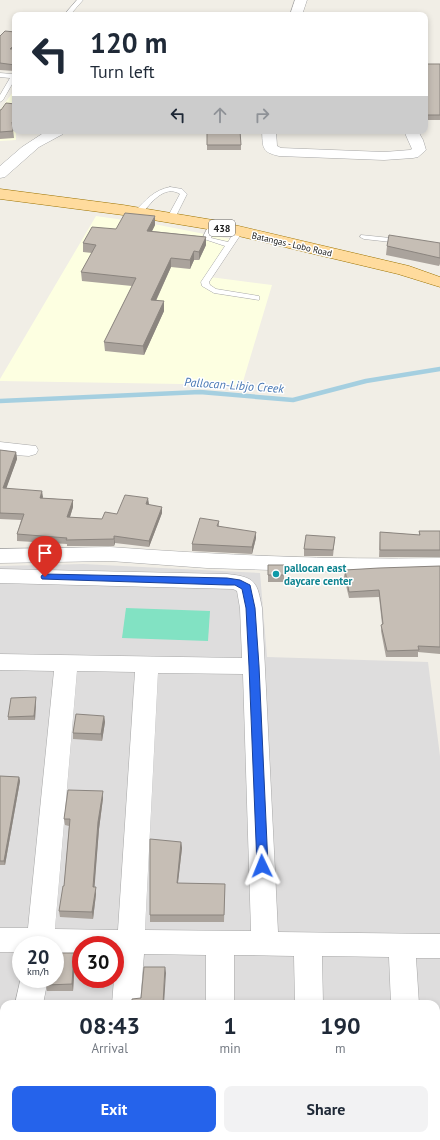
<!DOCTYPE html>
<style>
body{margin:0;font-family:"PT Sans",sans-serif;background:#f2f2f3;color:#1f2937;height:100vh;display:flex;flex-direction:column;font-size:15px;white-space:nowrap}
*{box-sizing:border-box;margin:0}
p{font-size:13px;color:#747a83}
.icon{flex:none;width:22px;height:22px;fill:none;stroke:currentColor;stroke-width:2;stroke-linecap:round;stroke-linejoin:round}
.map{position:relative;flex:1;overflow:hidden}
.sheet{position:absolute;left:0px;top:1000px;width:440px;height:140px;display:flex;flex-direction:column;background:#fff;border-radius:12px 12px 0 0;box-shadow:0 2px 6px #0003}
.sheet>*{flex:none}
.top-card{position:absolute;left:12px;top:12px;width:416px;height:122px;border-radius:8px;box-shadow:0 2px 6px #0003;background:#fff;color:#1f2937;overflow:hidden}
.speed{position:absolute;left:12px;top:936px;display:flex;gap:8px;font-size:20px;font-weight:700;text-align:center}
.speed>*{display:grid;place-content:center;width:52px;height:52px;border-radius:50%;background:#fff;box-shadow:0 2px 6px #0003;line-height:1}
.speed small{font-size:10px;font-weight:400}
.speed .limit{border:6px solid #d22;background:#fff;color:#111}
.pin{position:absolute;display:grid;place-items:center;width:34px;height:34px;color:#fff;margin:-41px -17px;border-radius:50% 50% 50% 0;rotate:-45deg;box-shadow:0 0 4px #0007}
.pin .icon{rotate:45deg}
.me{position:absolute;width:44px;margin:-22px;rotate:358deg;stroke-linejoin:round;filter:drop-shadow(0 0 3px #0008)}
.turn{display:flex;align-items:center;gap:14px;height:84px;padding:0 12px;font-size:18px}
.turn .icon{width:52px;height:52px;stroke-width:2.5}
.turn b{display:block;font-size:28px;line-height:34px}
.lanes{display:flex;align-items:center;height:38px;padding:0 12px;background:#0003;justify-content:center;gap:20px;direction:ltr}
.lanes .off{opacity:.35}
.eta{display:flex;justify-content:space-evenly;align-items:center;height:68px;text-align:center}
.eta b{font-size:24px;font-weight:700;line-height:28px}
.cta{display:flex;gap:8px;margin-top:auto;padding:8px 12px}
.cta a{flex:1;height:46px;border-radius:8px;background:#2563eb;color:#fff;font-size:16px;font-weight:700;line-height:46px;text-align:center}
.cta a+a{background:#f2f2f3;color:#1f2937}
.map>svg:first-child{display:block}
</style>
<div class="map">
<svg width="440" height="1140" viewBox="0 0 440 1140">
<rect width="100%" height="100%" fill="#f1eee6"/>
<path fill="#dedddd" fill-rule="evenodd" d="M83,564L260,573L267,657L428,662L440,756V1017H436V1004H4V1136H431V1140H0V566ZM21,945H55V979H21ZM81,945H115V979H81Z"/>
<path fill="#fdffe1" d="M15,89L16,140L0,141V110Z
M96,216L159,225L235,240L210,277L272,285L242,385L0,381V379Z"/>
<path fill="#82e2c3" d="M126,608L210,611L208,641L122,638Z"/>
<g fill="none" stroke-linecap="round" stroke-linejoin="round">
<path stroke="#a5cfe0" stroke-width="4.5" d="M0,401L200,392L293,400L366,381L440,369"/>
<g stroke="#a7a7a7" stroke-width="1">
<path id="service" d="M77,0H83L70,15H64Z
M15,72V79L3,100L0,102V95L10,78L0,77V73L12,74Z
M170,187L182,189L187,194L174,220H168L167,218L180,194C164,184 150,204 141,215H135V211C146,200 154,190 170,187Z
M210,223H216L217,225L211,238L228,242L236,229H239L243,231L209,282L210,285L216,289L259,296V300L214,293L202,286L201,282L225,246L204,239L203,237Z
M361,235L400,239L404,241L400,243L364,239L360,237Z"/>
</g>
<g stroke="#a7a7a7" stroke-width="1">
<path id="minor" d="M295,0H307L302,15H290Z
M65,131L63,134L39,147L5,177L0,178V166L22,147L45,132Z
M262,131H276L277,146L281,148L384,152L410,150L412,149L404,131H418L423,140L426,150L418,157L413,158L384,160L279,156C261,152 263,147 262,131Z
M0,442L36,446L38,450L36,454L29,456L0,454Z
M110,547C220,555 330,560 440,558V572L370,573L207,568L110,561L0,563V549Z
M0,569L227,574C256,577 257,582 262,608L278,932L440,934V958H416L419,1004H391L389,957L322,956L323,1004H295L294,956L234,955V1004H206V955L144,954L140,1004H112L116,954H115V945H81V953H55V945H21V952H0V928H28L54,671L0,670V654L242,658L240,608L237,591L233,589L0,583ZM77,671L135,672L118,930L55,929ZM158,673L243,674L251,931L145,930Z
M21,977V979H48L43,1004H15Z
M4,1122V1136H21L20,1140H0V1123Z
M99,1136H129L128,1140H98Z
M204,1136H234V1140H204Z
M295,1136H325V1140H295Z
M397,1136H427L428,1140H398Z"/>
</g>
<g stroke="#9c7200" stroke-width="1">
<path id="primary" d="M0,189L123,205L213,220L409,266L440,277V287L398,274L213,230L123,215L0,199Z"/>
</g>
<use href="#service" fill="#fff" fill-rule="evenodd"/>
<use href="#minor" fill="#fff" fill-rule="evenodd"/>
<use href="#primary" fill="#ffdb9d" fill-rule="evenodd"/>
</g>
<path fill="#aaa39c" d="M15,32V71L0,70V36Z
M425,62L426,64H440V120H425Z
M15,104V129H13L14,138L0,139V110Z
M207,131L241,145V150H207Z
M155,225L152,231L206,237V245L199,260H194L190,269L171,267L156,301L164,311L144,355L105,351L104,342L132,286L82,281L81,272L92,253L83,252V243L116,229Z
M440,243V264L439,266L386,255L387,246Z
M0,450L16,452L17,459L6,488L43,497L42,498L73,500V507L70,517L102,519L148,505L162,507V513L149,547L115,543L114,546H67V544L17,541V534L21,520L0,519Z
M219,521V526L256,538L252,554L192,551V544Z
M419,531H440V557H379L380,532L419,535Z
M335,537L333,556H304V549Z
M268,565L284,575V582H268Z
M440,566V654L418,652V657H386L381,631L382,624L379,597L349,598L344,577L345,570Z
M36,701L35,720H8V717Z
M104,716L105,722L102,741L73,739V733Z
M0,776L19,777L20,781L5,865H0Z
M103,798L99,829L94,887L96,894L93,919L60,917L59,911L64,886L69,826L65,825L64,819Z
M181,842L182,848L178,883L225,884L224,922H150V915Z
M75,960L73,991H47L46,985Z"/>
<path fill="#8b857f" d="M15,44V51L10,49Z
M155,216V225L148,239L147,231Z
M206,237V245L199,260V252Z
M194,251V260L190,269V260Z
M171,258V267L152,309L151,300Z
M164,301V311L144,355L143,346Z
M16,452L17,459L4,495L3,488Z
M42,491L43,497L40,504V498Z
M148,498L149,504L146,511V504Z
M73,500V507L68,523L67,517Z
M162,507V513L149,547V541Z
M256,532V538L252,554V547Z
M114,536L115,543L114,546Z
M36,697V701L35,720L34,716Z
M104,716L105,722L102,741L101,734Z
M19,777L20,781L5,865L4,861Z
M103,791V798L99,829L94,894L93,887L98,822Z
M181,842L182,848L177,890V883Z
M96,887V894L93,919L92,912Z
M74,953L75,960L73,991L72,984Z
M165,967L166,973L164,1004H163Z"/>
<path fill="#c6beb5" stroke="#8b857f" d="M5,31L15,32V44L10,49H15V65L0,63V36Z
M425,62L426,64H440V115H425Z
M6,103L15,104V122H12L13,131L0,132V110H1Z
M207,131H240L241,145H207Z
M125,213L155,216L147,231L206,237L199,252L194,251L190,260L171,258L151,300L164,301L143,346L104,342L136,278L81,272L96,245L83,243L92,227L116,229Z
M389,235L440,243V258L387,246Z
M0,450L16,452L3,488L42,491L40,498L73,500L67,517L102,519L105,512L117,514L125,495L148,498L146,504L162,507L149,541L114,536V539L66,540L67,538L17,534L24,514L0,513Z
M200,518L219,521L217,526L256,532L252,547L192,544Z
M419,531H440V550H380V532L420,535Z
M306,535L335,537L333,550L304,549Z
M268,565H284V575H268Z
M440,566V647L418,646L419,650L387,651L381,625L383,624L379,590L349,592L345,570L379,568Z
M36,697L34,716L8,717L11,698Z
M76,714L104,716L101,734L73,733Z
M0,776L19,777L4,861H0Z
M68,790L103,791L98,822L93,887H96L92,912L59,911L63,886H64L70,819H64Z
M150,839L181,842L177,883L225,884L224,915H150Z
M55,953H74L72,984L46,985L47,979H55Z
M144,967H165L163,1004H132V999L141,998Z
M31,1136H65V1140H30Z"/>
<path fill="#2563eb" stroke="#184099" d="M45,574L227,578L240,580L250,585L255,608L259,666L268,866L266,870L262,871L258,870L257,866L249,666L246,608L242,589L235,585H227L42,579L41,577L42,575Z"/>
<circle fill="#0f9aa8" stroke="#fff" stroke-width="1.5" cx="276" cy="574" r="4"/>
<g text-anchor="middle" dominant-baseline="central" stroke-width="3" stroke-linejoin="round" paint-order="stroke">
<g font-size="9" fill="#202020" stroke="#fff">
<text transform="translate(292 244) rotate(13)">Batangas - Lobo Road</text>
</g>
<rect fill="#fff" stroke="#636363" stroke-width="1" x="209" y="220" width="26" height="16" rx="3"/>
<g font-size="10" font-weight="bold" fill="#202020">
<text x="222" y="228">438</text>
</g>
<g font-size="11" font-weight="bold" fill="#0d838f" stroke="#fff" text-anchor="start">
<text x="284" y="568">pallocan east<tspan x="284" dy="13">daycare center</tspan></text>
</g>
<g font-size="12" font-style="italic" fill="#4877b4" stroke="#fff">
<text transform="translate(234 385) rotate(4)">Pallocan-Libjo Creek</text>
</g>
</g>
</svg>
<div class="speed"><div>20<small>km/h</small></div><div class="limit">30</div></div>
<div class="pin" style="left:45px;top:577px;background:#d93025"><svg class="icon" aria-label="arrive" viewBox="0 0 24 24"><path d="M6 21V4h12l-3 4 3 4H6"/></svg></div>
<svg class="me" style="left:262px;top:866px" viewBox="-20 -20 40 40"><path d="M0-17L14 15 0 8-14 15z" fill="#2563eb" stroke="#fff" stroke-width="4"/></svg>
<div class="top-card">
<div class="turn"><svg class="icon" aria-label="left" viewBox="0 0 24 24"><path d="M17 20v-9H6M10 6l-5 5 5 5"/></svg><div><b>120 m</b>Turn left</div></div>
<div class="lanes"><svg class="icon" aria-label="left" viewBox="0 0 24 24"><path d="M17 20v-9H6M10 6l-5 5 5 5"/></svg><svg class="icon off" aria-label="ahead" viewBox="0 0 24 24"><path d="M12 20V5M6 11l6-6 6 6"/></svg><svg class="icon off" aria-label="right" viewBox="0 0 24 24"><path d="M7 20v-9h11M14 6l5 5-5 5"/></svg></div>
</div>
<section class="sheet">
<div class="eta">
<div><b>08:43</b><p>Arrival</p></div>
<div><b>1</b><p>min</p></div>
<div><b>190</b><p>m</p></div>
</div>
<div class="cta"><a>Exit</a><a>Share</a></div>
</section>
</div>
